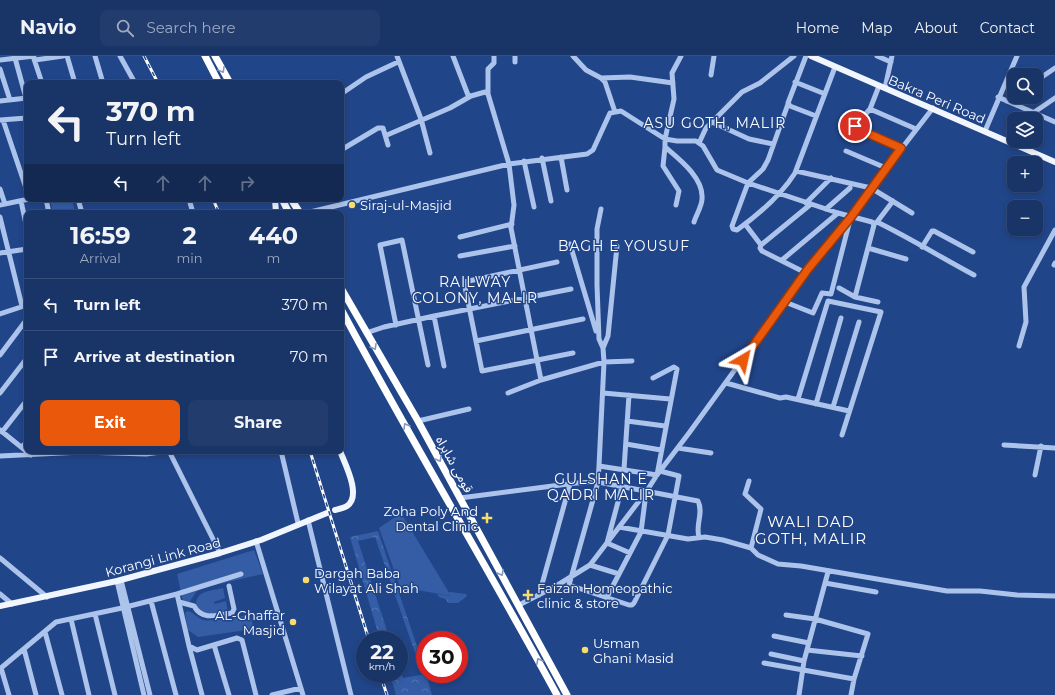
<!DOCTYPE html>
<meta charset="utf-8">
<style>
body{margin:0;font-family:Montserrat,"Noto Sans Arabic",sans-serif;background:#223c6d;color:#f1f3f6;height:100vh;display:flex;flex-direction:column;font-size:15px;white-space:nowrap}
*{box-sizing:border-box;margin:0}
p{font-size:13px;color:#9faac0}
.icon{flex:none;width:22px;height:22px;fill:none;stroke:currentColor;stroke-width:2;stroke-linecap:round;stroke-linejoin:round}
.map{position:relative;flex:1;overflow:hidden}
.sheet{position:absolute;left:24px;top:154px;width:320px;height:244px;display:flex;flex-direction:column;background:#193467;border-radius:8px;box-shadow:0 2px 6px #0003,0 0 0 1px #374f7b}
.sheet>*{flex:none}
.banner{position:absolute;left:24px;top:24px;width:320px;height:122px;border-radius:8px;box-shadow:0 2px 6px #0003,0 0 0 1px #374f7b;background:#193467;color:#f1f3f6;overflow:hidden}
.controls{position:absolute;left:1007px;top:12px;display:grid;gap:8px}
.controls a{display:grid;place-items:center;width:36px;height:36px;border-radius:8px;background:#193467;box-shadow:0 2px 6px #0003,0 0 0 1px #374f7b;font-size:20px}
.speed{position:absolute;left:356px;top:575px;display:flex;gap:8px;font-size:20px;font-weight:700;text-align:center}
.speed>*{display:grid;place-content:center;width:52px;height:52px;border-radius:50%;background:#193467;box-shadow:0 2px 6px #0003,0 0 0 1px #374f7b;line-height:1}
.speed small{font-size:10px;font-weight:400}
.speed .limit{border:6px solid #d22;background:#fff;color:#111}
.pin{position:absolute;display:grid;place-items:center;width:34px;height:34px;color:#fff;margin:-17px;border:2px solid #fff;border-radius:50%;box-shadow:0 1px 4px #0007}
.me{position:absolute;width:44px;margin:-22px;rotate:36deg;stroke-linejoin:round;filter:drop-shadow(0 0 3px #0008)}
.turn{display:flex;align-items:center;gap:14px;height:84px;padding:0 16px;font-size:18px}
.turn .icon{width:52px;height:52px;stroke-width:2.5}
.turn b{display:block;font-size:28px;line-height:34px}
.lanes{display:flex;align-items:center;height:38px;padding:0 16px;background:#0003;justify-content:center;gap:20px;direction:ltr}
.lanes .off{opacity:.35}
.eta{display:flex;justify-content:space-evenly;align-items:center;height:68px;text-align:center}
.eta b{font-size:24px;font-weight:700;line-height:28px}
.action{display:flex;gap:8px;margin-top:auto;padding:8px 16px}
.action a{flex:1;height:46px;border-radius:8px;background:#ea580c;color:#fff;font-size:16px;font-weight:700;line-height:46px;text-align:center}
.action a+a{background:#223c6d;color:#f1f3f6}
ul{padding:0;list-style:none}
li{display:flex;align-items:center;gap:12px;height:52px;padding:0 16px;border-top:1px solid #374f7b}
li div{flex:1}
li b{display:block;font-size:15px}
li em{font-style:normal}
header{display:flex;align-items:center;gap:24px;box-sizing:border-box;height:56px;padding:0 20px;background:#193467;border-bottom:1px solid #374f7b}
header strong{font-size:19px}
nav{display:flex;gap:22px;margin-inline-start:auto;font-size:14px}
.search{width:280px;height:36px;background:#223c6d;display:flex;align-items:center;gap:10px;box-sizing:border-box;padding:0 14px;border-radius:8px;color:#9faac0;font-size:15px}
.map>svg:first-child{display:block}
</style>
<header>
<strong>Navio</strong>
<div class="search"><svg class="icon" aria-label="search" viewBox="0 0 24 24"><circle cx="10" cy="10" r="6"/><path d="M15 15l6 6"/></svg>Search here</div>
<nav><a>Home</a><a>Map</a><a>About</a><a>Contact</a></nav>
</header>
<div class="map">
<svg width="1055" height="639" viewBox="0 0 1055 639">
<defs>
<pattern id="forest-crowns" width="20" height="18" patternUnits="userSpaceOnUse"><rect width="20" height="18" fill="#345da6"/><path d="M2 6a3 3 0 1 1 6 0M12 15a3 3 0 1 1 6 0" fill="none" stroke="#5275b3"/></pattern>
<pattern id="park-tufts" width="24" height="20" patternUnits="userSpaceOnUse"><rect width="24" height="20" fill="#345da6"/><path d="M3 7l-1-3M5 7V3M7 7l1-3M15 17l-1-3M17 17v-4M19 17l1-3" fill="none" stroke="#5275b3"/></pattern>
</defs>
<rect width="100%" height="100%" fill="#214589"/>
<path fill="#345da6" d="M401,457L451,540L400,531L379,472Z
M254,494L263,518L202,532L196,536L187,550H184L177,518Z
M223,532L225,542L214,546L215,548L226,545L228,556L203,558L196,549C196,534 212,535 223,532Z
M187,555C194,556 197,562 203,564C211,566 241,560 250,559L254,573L198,581L188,574L185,557Z"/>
<path fill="url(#forest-crowns)" d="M378,475L425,614H421L375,481L358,485L390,584H380L350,481Z
M449,536L466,538L467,540L458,547H448L446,543L439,541L437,538L450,540Z
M399,610L403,622L426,618L432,639H396L390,618H399Z"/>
<path fill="url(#park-tufts)" d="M50,143H72L75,157H53Z"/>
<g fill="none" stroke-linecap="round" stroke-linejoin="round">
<path stroke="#acc3eb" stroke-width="5" d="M67,0L75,27
M95,0L103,27
M120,0L135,27
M397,0L421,63L430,97
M453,0L468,39L471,40L485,36L488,38L509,108L587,98L593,94L610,57L621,55L665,83L677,85H696L703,90L717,114L748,127L838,157L872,166L874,169L855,241
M515,0V6
M573,0L586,14L601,22L605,26L615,56
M681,0L672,17L674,43L665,83V91C679,103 704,122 702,143C702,150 696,159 694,166
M806,0L788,47L790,50L816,60
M877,0L891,6
M15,2L26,42
M34,3L42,27
M0,4L34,0
M35,4L63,0
M0,13L10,44
M711,19L714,0
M601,22L630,21L673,27
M1036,25L1055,12
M795,26L825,38
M879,30L870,53L855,70L858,73L901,92
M885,32L892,0
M341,38L366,21L398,6
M488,38V13L494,7V0
M998,41L1055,66
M0,45L27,42
M1007,45L1014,40
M788,48L768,104L763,113L748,127L732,170L733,173L737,174C758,159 781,139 795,117L835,11
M870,53L916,73
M1033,57L1055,42
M0,64L27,62
M3,64L27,135
M712,66L749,83L773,88
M985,75L1017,0
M387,79L450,52L471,40
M699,87L706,72L742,36L760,27L794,0
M665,91L663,110L679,135L676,149
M341,94L378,72H383L388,89
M846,95L886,112
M561,101L567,134
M542,102L551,145
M524,105L534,151
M796,115L871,132L912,157
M0,133L5,148
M46,143L49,157
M78,143L82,157
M189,143L193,157
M21,145L27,173
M806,147L831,122
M0,149L29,143
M601,153L597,173V229L599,283L603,292L604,306L599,410L598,426L569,529L629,549H632L634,547L668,479L679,420L660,415
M826,153L850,132
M306,157L509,108L514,149L511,172L541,324
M0,161L22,250
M877,166C910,182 942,202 974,219
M874,167L877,166L893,145
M745,168L761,189L760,192L762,195L806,217
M460,181L512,168
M570,188L596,275
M761,189L811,148
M922,191L932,175H934L973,196
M868,192L906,203
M0,197L27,193
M460,200L515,190
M782,204L838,157
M557,206L464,226L482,315L573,297
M1054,209L1055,207
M839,232L855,241L878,246
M785,246L813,257L822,237L831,238L850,164
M0,258L27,249
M434,260L444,310
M396,269L380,189L402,184L428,309
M366,277L384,271L434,260L571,233
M476,285L583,263
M1019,290L1026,266L1024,231L1055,174
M603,292L608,280L617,190
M0,299L27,263
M726,327L780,342L786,341L849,355
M0,337L27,302
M508,337L541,324L604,306L632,305
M603,337L670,343
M798,343L828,245L881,256L842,379
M816,348L841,262
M833,351L859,266
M418,365L469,353
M627,365L665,370
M0,374L31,399
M2,376L27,344
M626,388L661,394
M1004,389L1055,392
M22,391L27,385
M678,392L711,397
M169,395L220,497
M179,395H199
M281,395L298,467
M0,400L82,396L146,398L168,395
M599,410L657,419L677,313L674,311L653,322
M624,413L629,339
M1035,419L1041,390
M749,425L745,438L761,453L751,492
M622,431L607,487L630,497
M460,442L576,427L598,426L698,445C704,457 695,469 699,481
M308,464L351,639
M619,471L688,483L705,481L723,484L751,492L758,499L778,508L801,510L947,535H980L1017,539L1055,540
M256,485L303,639
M0,502L47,541
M590,509L619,518
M121,524L150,639
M117,525L144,639
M825,527L876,536
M0,538L12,548
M177,538L241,518
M539,539L570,428
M607,541L641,476L646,437
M151,545L176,639
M179,546L194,550C202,565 218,559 232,557L234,553L229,530
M519,549L556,530L590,509L646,436L657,419L689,377L808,213L851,161L871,132L933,52
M95,558L115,639
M786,559L815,563L868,578L854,623L851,639
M71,563L89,639
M45,576L62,639
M774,580L809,587
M214,589L229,639
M189,590L202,639
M24,593L36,639
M807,594L862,600
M771,598L804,605
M764,607L854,623
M9,639L1,612L56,566L122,552L177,538L189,590L197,594L237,582L242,584L256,639
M272,639L301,632
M799,639L804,605L828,516"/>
<path stroke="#f0f5fe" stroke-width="6" d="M811,0L1055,106
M275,143L276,157
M335,454C339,453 344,452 347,450C362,440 345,408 340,395
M0,550L117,525L220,497L261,484L327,457"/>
<path stroke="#fff" stroke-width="7" d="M205,0L219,27
M215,0L230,27
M282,143L289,157
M291,143L300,157
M341,232L418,365L567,639
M341,253C410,383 487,510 557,639"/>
<g stroke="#fff" stroke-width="3">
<path id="rail" d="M144,0L158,27
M213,143L219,157
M310,395L369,584
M380,618L387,639"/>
</g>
<use href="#rail" stroke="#214589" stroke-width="1.5" stroke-dasharray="4.5" stroke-linecap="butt"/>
</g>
<defs><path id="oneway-chevron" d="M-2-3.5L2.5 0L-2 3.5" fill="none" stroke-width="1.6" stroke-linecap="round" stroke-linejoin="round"/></defs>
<g stroke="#8599be">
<use href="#oneway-chevron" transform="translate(222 14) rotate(61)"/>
<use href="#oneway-chevron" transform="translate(374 291) rotate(60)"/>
<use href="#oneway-chevron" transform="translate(406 370) rotate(-120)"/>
<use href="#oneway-chevron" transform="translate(439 403) rotate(61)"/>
<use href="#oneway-chevron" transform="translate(501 517) rotate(61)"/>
<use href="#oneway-chevron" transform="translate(539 605) rotate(-119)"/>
</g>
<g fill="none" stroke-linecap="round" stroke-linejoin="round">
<g stroke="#983908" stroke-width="10">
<path id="route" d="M743,304L808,213L851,161L901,92L858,73L855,70"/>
</g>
<use href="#route" stroke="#ea580c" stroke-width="7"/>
</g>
<g fill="#f8dc6d" stroke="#214589" stroke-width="1.5">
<circle cx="352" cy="149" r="4"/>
<path d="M485 456h4v4h4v4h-4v4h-4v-4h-4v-4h4z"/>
<circle cx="306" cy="524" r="4"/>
<path d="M526 533h4v4h4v4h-4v4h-4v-4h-4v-4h4z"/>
<circle cx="293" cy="566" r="4"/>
<circle cx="585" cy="594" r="4"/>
</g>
<g text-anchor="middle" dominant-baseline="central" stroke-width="3" stroke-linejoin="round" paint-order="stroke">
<g font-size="13" fill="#fff" stroke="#214589">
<text transform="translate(937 43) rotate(23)">Bakra Peri Road</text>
<text transform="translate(455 408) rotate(61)">قومی شاہراہ</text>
<text transform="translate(163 501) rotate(-15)">Korangi Link Road</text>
</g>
<g font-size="13" fill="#fff" stroke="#214589" text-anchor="start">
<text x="360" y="149">Siraj-ul-Masjid</text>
<text x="478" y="455" text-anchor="end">Zoha Poly And<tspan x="478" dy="15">Dental Clinic</tspan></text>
<text x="314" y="517">Dargah Baba<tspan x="314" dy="15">Wilayat Ali Shah</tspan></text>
<text x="537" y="532">Faizan Homeopathic<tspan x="537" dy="15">clinic &amp; store</tspan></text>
<text x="285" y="559" text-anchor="end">AL-Ghaffar<tspan x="285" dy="15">Masjid</tspan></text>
<text x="593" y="587">Usman<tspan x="593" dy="15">Ghani Masid</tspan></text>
</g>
<g font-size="14" letter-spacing="1" fill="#fff" stroke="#214589">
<text x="715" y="67">ASU GOTH, MALIR</text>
<text x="624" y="190">BAGH E YOUSUF</text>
<text x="475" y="226">RAILWAY<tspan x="475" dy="16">COLONY, MALIR</tspan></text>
<text x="601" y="423">GULSHAN E<tspan x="601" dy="16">QADRI MALIR</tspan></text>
</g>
<g font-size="15" letter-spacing="1" fill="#fff" stroke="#214589">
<text x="811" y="465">WALI DAD<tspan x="811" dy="17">GOTH, MALIR</tspan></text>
</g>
</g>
</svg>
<div class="controls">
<a><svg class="icon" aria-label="search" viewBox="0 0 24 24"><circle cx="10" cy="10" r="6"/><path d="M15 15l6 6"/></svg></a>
<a><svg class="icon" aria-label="layers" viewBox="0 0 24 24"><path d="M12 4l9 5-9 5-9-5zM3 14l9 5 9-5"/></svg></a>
<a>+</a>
<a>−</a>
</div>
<div class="speed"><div>22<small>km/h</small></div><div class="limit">30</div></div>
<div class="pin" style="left:855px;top:70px;background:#d93025"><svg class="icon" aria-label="arrive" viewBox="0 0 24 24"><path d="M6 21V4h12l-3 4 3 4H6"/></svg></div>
<svg class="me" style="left:743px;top:304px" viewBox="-20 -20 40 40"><path d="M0-17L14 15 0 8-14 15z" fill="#ea580c" stroke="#fff" stroke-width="4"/></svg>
<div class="banner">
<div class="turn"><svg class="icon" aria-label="left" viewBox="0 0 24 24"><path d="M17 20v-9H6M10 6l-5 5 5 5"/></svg><div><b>370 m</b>Turn left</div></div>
<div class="lanes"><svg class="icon" aria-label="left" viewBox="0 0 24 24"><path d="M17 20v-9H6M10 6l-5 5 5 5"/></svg><svg class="icon off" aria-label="ahead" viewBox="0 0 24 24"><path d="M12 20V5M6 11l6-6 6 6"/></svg><svg class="icon off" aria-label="ahead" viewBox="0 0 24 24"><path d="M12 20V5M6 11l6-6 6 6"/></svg><svg class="icon off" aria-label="right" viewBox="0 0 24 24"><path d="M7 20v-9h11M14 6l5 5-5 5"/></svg></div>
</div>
<section class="sheet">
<div class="eta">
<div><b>16:59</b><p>Arrival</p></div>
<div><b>2</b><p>min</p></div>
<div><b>440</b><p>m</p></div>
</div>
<ul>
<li><svg class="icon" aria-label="left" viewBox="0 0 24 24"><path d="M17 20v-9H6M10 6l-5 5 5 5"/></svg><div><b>Turn left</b></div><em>370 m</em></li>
<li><svg class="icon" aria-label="arrive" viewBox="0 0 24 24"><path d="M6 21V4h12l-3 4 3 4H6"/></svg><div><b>Arrive at destination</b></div><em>70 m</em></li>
</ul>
<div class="action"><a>Exit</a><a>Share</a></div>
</section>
</div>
